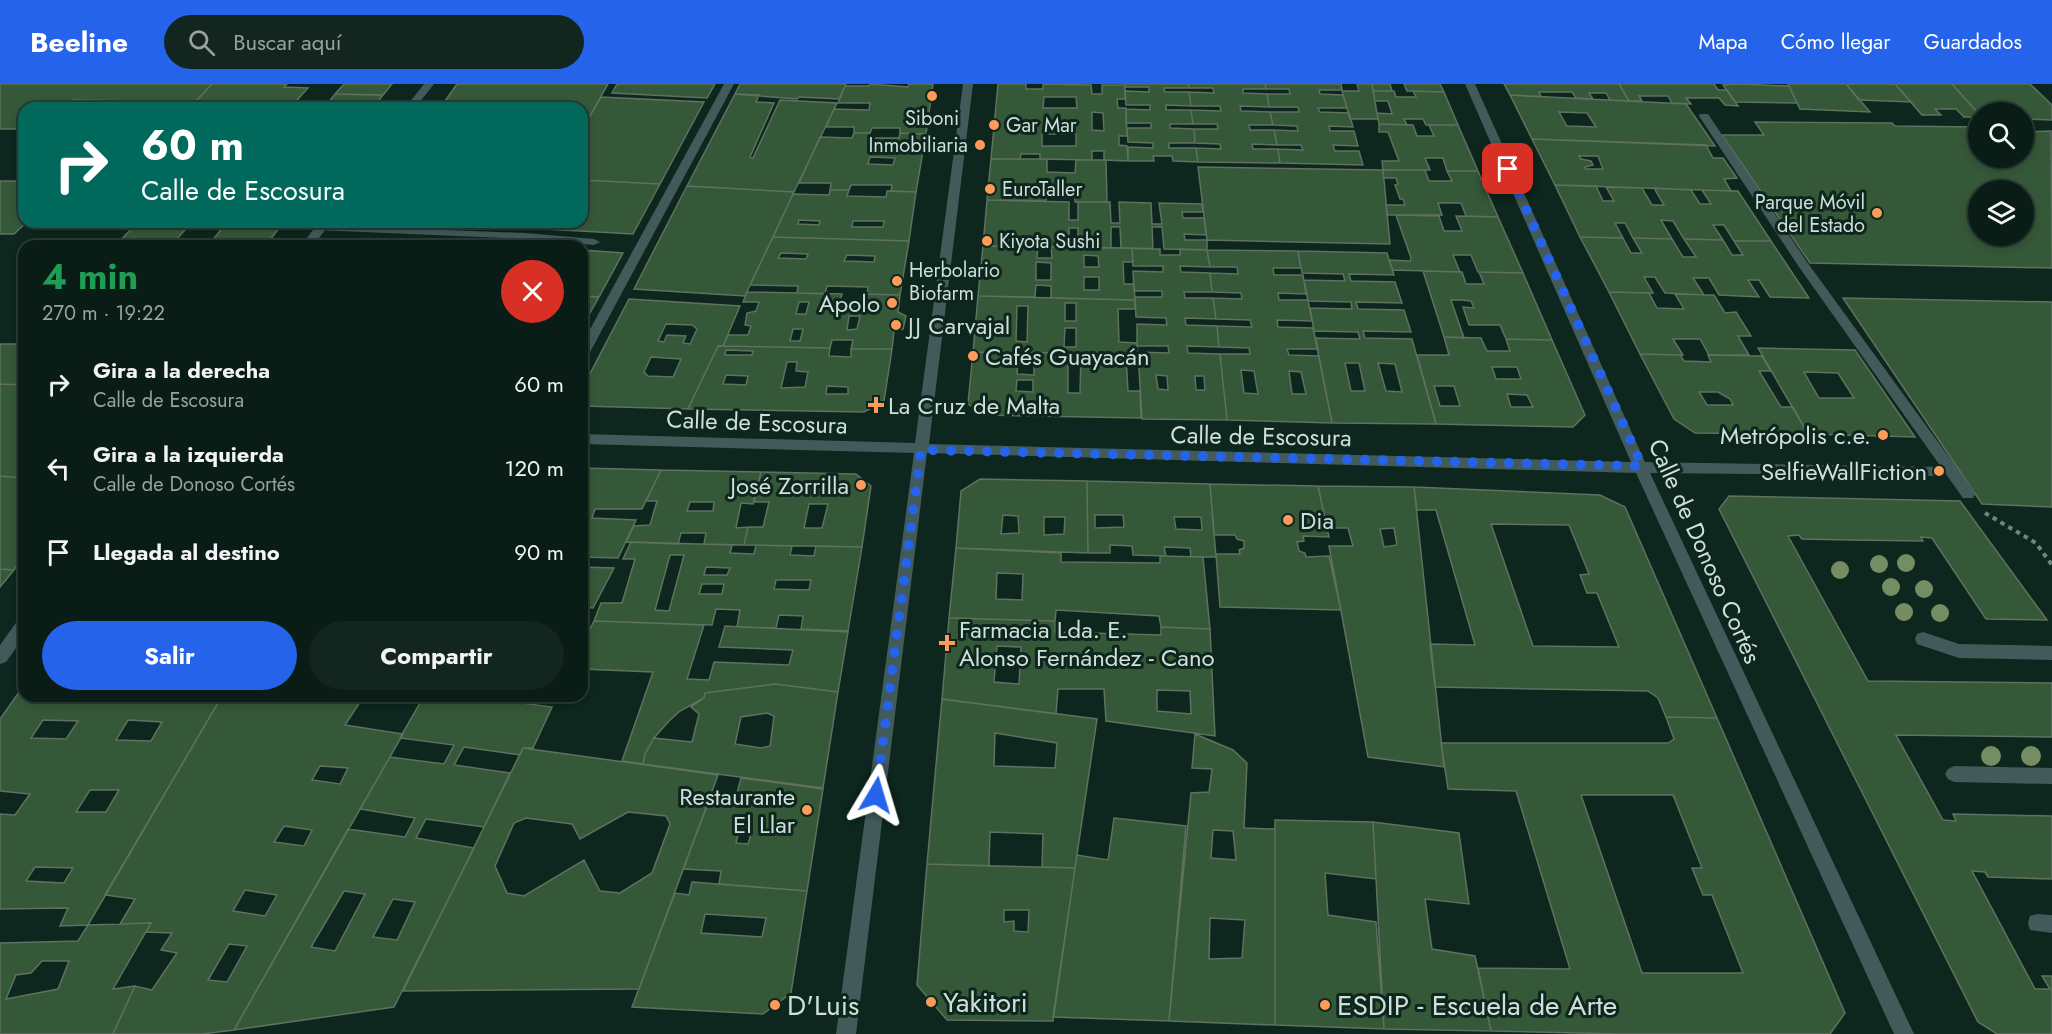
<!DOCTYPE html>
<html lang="es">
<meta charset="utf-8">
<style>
body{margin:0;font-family:Jost,sans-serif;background:#13251f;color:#f1f3f6;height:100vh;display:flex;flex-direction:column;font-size:22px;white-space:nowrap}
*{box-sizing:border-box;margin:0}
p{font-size:20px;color:#99a1a1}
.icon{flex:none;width:33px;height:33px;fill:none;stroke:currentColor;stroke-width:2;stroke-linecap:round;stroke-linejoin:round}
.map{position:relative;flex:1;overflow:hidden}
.details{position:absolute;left:18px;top:156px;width:570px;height:462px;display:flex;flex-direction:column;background:#0a1c16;border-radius:18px;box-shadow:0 3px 9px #0003,0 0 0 2px #2a3a35}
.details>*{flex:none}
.hud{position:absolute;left:18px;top:18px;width:570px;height:126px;border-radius:18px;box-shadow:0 3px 9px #0003,0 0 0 2px #2a3a35;background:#00695c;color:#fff;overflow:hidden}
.fabs{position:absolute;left:1968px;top:18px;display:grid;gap:12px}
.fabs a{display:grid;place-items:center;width:66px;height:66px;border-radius:50%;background:#0a1c16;box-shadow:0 3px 9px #0003,0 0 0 2px #2a3a35;font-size:30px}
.pin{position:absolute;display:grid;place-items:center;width:51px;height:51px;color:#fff;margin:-26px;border-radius:12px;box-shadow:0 3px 9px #0006}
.me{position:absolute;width:66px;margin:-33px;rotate:7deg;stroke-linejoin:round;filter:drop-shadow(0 0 4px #0008)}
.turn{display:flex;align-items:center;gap:21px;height:126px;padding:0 24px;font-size:27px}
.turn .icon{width:78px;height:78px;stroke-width:2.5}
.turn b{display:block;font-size:42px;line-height:51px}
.round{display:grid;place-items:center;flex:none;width:63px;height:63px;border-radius:32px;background:#13251f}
.summary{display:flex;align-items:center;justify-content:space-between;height:102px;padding:0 24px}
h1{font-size:36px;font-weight:700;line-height:45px;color:#1e9e55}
.cta{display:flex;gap:12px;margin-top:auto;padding:12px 24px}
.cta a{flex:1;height:69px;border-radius:36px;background:#2563eb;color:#fff;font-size:24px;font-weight:700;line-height:69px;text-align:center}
.cta a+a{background:#13251f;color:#f1f3f6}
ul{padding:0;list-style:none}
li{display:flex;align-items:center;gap:18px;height:84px;padding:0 24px}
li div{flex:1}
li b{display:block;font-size:22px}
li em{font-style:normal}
header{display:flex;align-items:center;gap:36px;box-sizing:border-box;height:84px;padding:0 30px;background:#2563eb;color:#fff}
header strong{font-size:28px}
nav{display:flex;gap:33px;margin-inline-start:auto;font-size:21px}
.search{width:420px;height:54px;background:#13251f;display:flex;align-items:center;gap:15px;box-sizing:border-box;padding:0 21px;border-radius:33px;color:#99a1a1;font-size:22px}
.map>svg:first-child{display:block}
</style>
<header>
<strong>Beeline</strong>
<div class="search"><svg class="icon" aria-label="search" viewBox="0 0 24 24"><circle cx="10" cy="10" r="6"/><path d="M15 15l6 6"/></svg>Buscar aquí</div>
<nav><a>Mapa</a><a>Cómo llegar</a><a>Guardados</a></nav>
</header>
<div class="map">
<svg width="2052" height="950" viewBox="0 0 2052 950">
<rect width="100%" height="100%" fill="#0d261e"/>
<path fill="#355838" stroke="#5f715f" stroke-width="1.5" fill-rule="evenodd" d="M0,0H212L195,18L73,16L64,24H24V45H0Z
M212,0H287L284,3L308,4L290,24H243L247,19L195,18Z
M344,0H392L383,11L335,10Z
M457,0H608L582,46V24H440Z
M617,0H715L707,14L612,9Z
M740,0H846L839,15L799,13L797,15L735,10Z
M870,0L908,3L909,0H933L926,50L900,49V44H872L870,49H854V43H826L834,25L869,26L870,19H838L845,2H869Z
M998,0H1026V5H1043V0L1091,1L1092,10H1102V1H1125V15H1117L1118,24H1126L1127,52H1119V61L1127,62L1128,77L1104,76V67H1092V76L1040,75V70H1021L1020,75H991ZM1044,13H1076L1077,24H1043ZM1092,28L1103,29L1104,47L1092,46ZM1042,50H1076V62H1042Z
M1125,0H1188L1189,4H1164L1165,8H1189L1191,22L1166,21V26H1191L1193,40H1170V44L1194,45L1195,59H1169V64H1196L1198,78L1173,77L1172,72H1153L1154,77H1128V63L1153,64V59L1128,58L1127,44H1151V39H1126V25L1150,26V21H1126L1125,7L1149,8V3H1125Z
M1188,0H1265L1266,5H1243V9L1267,10L1269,23L1240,22L1241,27L1270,28L1273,41H1249L1250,46H1274L1277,61L1252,60L1253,65H1278L1280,79L1198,78L1196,64L1221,65L1220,60L1195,59L1194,45H1218L1217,40H1193L1191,26L1221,27L1220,22H1191L1189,8L1214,9L1213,4H1189Z
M1265,0H1341L1342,6H1319L1320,10L1343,11L1347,24H1318L1320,28L1349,29L1353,43L1329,42L1330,47H1354L1358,62L1333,61L1335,67H1359L1363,81L1280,79L1278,65L1303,66L1301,61H1277L1274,46L1298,47L1297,42L1273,41L1270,28H1299L1298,23H1269L1267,10H1290L1289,5H1266Z
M1357,0H1372L1378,35H1350L1342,7H1359Z
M1372,0H1390L1392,7H1373Z
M1404,0H1440L1444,8L1407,7Z
M1504,0H1619L1629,17L1610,16L1606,9H1589L1593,15L1576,14L1572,8H1539L1541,13L1510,11Z
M1619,0H1714L1718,6H1727L1738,22L1725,21L1719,14H1686L1691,20L1672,19L1668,12H1639L1642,17H1629Z
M1738,0L1789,2L1797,19L1735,18L1723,1Z
M1788,0H1846L1870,28L1800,25Z
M1846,0H1895L1911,18L1859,16Z
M1895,0H1952L1978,29V33H1964L1956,25H1935L1941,31H1922Z
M1952,0H2030L2052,21V36L2024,35V28L1978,29Z
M1373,7H1394L1396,13H1416L1413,7L1444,8L1458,41H1426L1423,35H1404L1407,41L1379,40L1377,29L1392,30L1388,17H1375Z
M335,10L377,11H383L373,24H324Z
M735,10L759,11L756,18L774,19L750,73L753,74L780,16L837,19L794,108L687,102Z
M1510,11L1686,20L1715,62L1532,55ZM1559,28L1587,29L1596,43L1567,42Z
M601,13L704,18L660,100L582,96V46Z
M1755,38L1892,39L1895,42L1978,43V74H2024V48L2051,47L2052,184L1810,179L1722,51H1764ZM1978,106H2024V152H1978Z
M1379,40L1413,41L1417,52H1434L1429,41H1458L1478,87H1447L1443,74H1425L1430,86H1383L1382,77H1399L1388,48H1379Z
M854,49H870V54H899L900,49L926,50L916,108L891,107L892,101H851L849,106H830L831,99H799L820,53L852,54ZM870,73L895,74L893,81L868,80Z
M1532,55L1706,61L1713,74H1723L1737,94L1724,95L1731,107L1555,101ZM1579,72H1598L1603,85H1586L1585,83L1593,81L1591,77L1581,75Z
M991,75H1047V88L1075,89L1076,76H1106L1107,118H1075V104L1046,103V117L987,116Z
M1198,83L1383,86L1390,160L1207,156Z
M1383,86H1425L1429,97H1452L1447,87H1478L1498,133L1466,132L1461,119H1438L1442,131H1387L1386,121H1405L1403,115H1400L1395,101L1398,100L1396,94H1384Z
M582,96L660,100L633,150L527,144L530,138H582Z
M0,97H24V138H27L14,150H0Z
M1555,101L1596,102L1603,117H1614L1606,103L1642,104L1652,121H1664L1654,104L1691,106L1700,120H1711L1702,106L1738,107L1771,157H1734L1724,141H1713L1723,156L1684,155L1673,137L1661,136L1672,155L1633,154L1625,139H1615L1623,154L1580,153Z
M687,102L794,108L745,212L634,205Z
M830,106H849L847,112L886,113L887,107L916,108L909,157L773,153L793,110L829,111ZM799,136L820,137L819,141L798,140ZM853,137H884L883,143H852Z
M987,116L1069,118V136H1078V118H1110L1111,139H1120L1119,118L1151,119L1152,140H1162L1159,119L1202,120L1203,128H1182L1183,134H1204L1206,151L1184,150L1185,156H1207V166L1164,165L1162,143H1152L1153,165L1121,164L1120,143H1111V164H1078V144H1069V163L983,162Z
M1396,131L1439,132L1444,147H1462L1456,132L1498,133L1523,189L1478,188L1471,171H1453L1460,188L1393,186L1389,176L1410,177L1411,174Z
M138,138H192L176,156L212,157L227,138H284L265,162H115Z
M773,153L909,157L900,211L867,210L868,203L827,202L825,210L797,209L798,202L750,201ZM781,169L808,170L806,175L778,174ZM847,171L875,172L874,178L844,177Z
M1580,153L1623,154L1631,169H1642L1633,154L1672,155L1683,173H1696L1684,155L1723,156L1732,171H1743L1734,157H1771L1809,214L1770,213L1759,196H1748L1759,213L1719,211L1709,194H1693L1704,211L1665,209L1655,193H1644L1653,209L1609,208Z
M344,155L434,158L516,161L339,162Z
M983,162L1038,163L1037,174H1052L1051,163L1132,164L1133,178H1123L1124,200H1134L1135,216L1051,214V202L1036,201L1035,213L978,212ZM1084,171L1098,172L1099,183H1084ZM1036,178L1051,179V196H1036ZM1084,193H1099V206H1084Z
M1132,164L1160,165V171H1180V165L1207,166L1210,183L1180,182L1181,188L1210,189L1212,208H1184L1185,214H1213L1216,235L1185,234L1186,241L1217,242L1219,263L1187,262L1188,269L1220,270L1227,336L1142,335L1138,268L1169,269L1168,262H1137V240L1167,241L1166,234L1136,233L1135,213H1162V207H1134L1133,187L1163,188V182H1133ZM1156,291L1167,292L1168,306L1158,305ZM1195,292H1204L1205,306H1196Z
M582,166L623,169L599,213L582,212Z
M1207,166L1298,167L1301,184H1273L1274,191H1303L1306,210L1278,209L1279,216H1308L1312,237L1277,236L1278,243L1313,244L1318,265H1287L1289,271L1319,272L1332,339L1227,336L1220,270H1250L1249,264L1219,263L1217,242L1252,243L1250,236L1216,235L1213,214L1242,215L1241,209L1212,208L1210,189L1238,190L1237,183H1210ZM1241,286L1254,287L1258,310L1244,309ZM1289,287L1301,288L1306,310H1292Z
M1298,167L1387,169L1394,191L1349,190L1351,197L1395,198L1402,219L1356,218L1358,225L1404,226L1411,248L1363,247L1365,254L1412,255L1436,340L1332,339L1315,254L1360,255L1358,248L1314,247L1310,224L1352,225L1351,218L1308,217L1304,196L1345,197L1343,190L1302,189ZM1345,279H1359L1365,307H1351ZM1378,279L1395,280L1402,308L1386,307Z
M1423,187L1462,188L1466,200H1484L1479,188L1523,189L1552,256L1506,255L1500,241H1469L1463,223L1474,224L1471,217L1461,216H1451L1464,254L1444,253Z
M747,208L842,210L840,218L860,219L861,210L900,211L898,228L906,232L903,245L894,247L892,265H851L853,256H832L830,264L723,262L728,251H748L751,242L745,241L747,229L756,227L759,218H743ZM799,218H809L806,230H796ZM849,232H860L857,245L847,246ZM793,245H803L800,257H790Z
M1609,208L1649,209L1657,224L1684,225L1675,210L1714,211L1725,229L1736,228L1751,252H1738L1749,271H1709L1700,255H1673L1683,271L1640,270Z
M582,212L599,213L582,243Z
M978,212L1135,216V225H1118L1119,258L1137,259L1138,270L973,268ZM1065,219H1076V237H1065ZM1017,222H1028L1027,258L1016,257ZM1065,244H1076V263H1064Z
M1843,214L2052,218V423L1982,420Z
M629,215L740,222L723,262H718L688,325L582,322V305ZM666,240L692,241L697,245L690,260L683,259L686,252L667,251L664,258L658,257ZM651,273L681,275L673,293L648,292L644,288Z
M1444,253L1481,254L1487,267H1510L1506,255L1552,256L1585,331L1573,343L1436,340L1417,271H1449ZM1492,283H1517L1521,295H1496ZM1434,302H1454L1460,322H1440ZM1507,310L1527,311L1533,323H1511Z
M0,260H24V301L0,300Z
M718,262L830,264L829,272L851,273V265H892L884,317L864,328L688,325ZM726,266L753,267L752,271H725ZM787,278H797L796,287L808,288L805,303L781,304ZM726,291L748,292L746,301L723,300ZM827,302L848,303V310H826Z
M1758,264L1855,266L1915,353L1808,350ZM1804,288L1838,289L1854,314H1819Z
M973,268L1068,269V309H1080L1081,269L1126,270L1128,307H1140L1141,334L983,331L968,320ZM1018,277L1034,278V291L1017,290ZM1017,296H1033V308L1016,307Z
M1640,270L1680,271L1684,277L1711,278L1708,271L1762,272L1771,287H1759L1781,323H1793L1808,350L1695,349L1674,335ZM1699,308H1718L1730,315L1733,321H1707Z
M0,300L24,301V394L0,392Z
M582,384L661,386L642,425H595L592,434L636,436L618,474L582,473Z
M661,386L761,388L753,420L741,419L736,444L748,443L744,461L704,460L706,449H681L678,460L626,458L634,442L650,441L657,417H646ZM690,418H714L713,427H687Z
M761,388L856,390L871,402L862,463L744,461L748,443H763L769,418H754ZM809,420H828L822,444H804Z
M0,392L24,394V472L14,486L0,485Z
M980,395L1087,397L1088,469L956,464L961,407ZM1003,431L1018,432L1019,449L1001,450ZM1044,433H1065L1064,450L1044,451Z
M1087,397L1210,400L1216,473H1191L1190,464L1164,463L1166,472L1133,471L1132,462L1110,461V469H1088ZM1095,431H1123L1124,443L1095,444ZM1174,433H1201L1202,446L1176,445Z
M1210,400L1318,402L1329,453L1303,452L1304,457L1297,458L1299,467L1305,469L1306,473L1329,472L1341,526L1220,523L1216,470H1240L1239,466L1244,464V457L1237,455L1235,451H1214Z
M1318,402L1414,403L1444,683L1368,673L1329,462H1353L1348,444H1327ZM1394,444L1397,461L1384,463L1380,445Z
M1414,403L1600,411L1625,423L1717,634L1666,633L1658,614L1648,607L1435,603L1430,560L1475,561L1436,426H1417ZM1491,440L1569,441L1589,490L1580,491L1587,509H1597L1619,563L1533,562Z
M1729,412L1960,417L2047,536L1986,535L1932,454L1921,453L1923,457L1850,456L1802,455L1799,451L1788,452L1868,597L2052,599V653L1896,651L1943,736L1956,737L1953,730L2052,732V795L1988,793L1985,788L1972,787L2035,905H2050L2042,892H2052V950H1997L1978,938L1719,425Z
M631,458L732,461L730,469L754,470L756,461L792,462L790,471L814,472L816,462L862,463L848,547L801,545L803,532L779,531L776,544L737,543L740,526L716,525L712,541L594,537L601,519H622L635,475H623ZM670,471H684L669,527L655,526ZM706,483L730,484L727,491H704ZM776,496H811L809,506L774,505ZM702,500H724L722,510H699Z
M956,464L1061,469V478L1160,479V472L1203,473L1210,545L1161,543L1159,532L1056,526L1055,537L949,534ZM997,489L1023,490L1022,516L996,515Z
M582,483L614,484L593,524L582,523Z
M0,485L14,486L0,503Z
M949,534L1055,537V548L1161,551V543L1210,545L1215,652L1106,637L1104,605H1058L1056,630L942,615ZM997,562L1021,563L1019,600L994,598ZM1157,606L1190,607L1191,630L1157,627Z
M594,537L704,541L687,595L709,596L714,578L789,581L793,566L719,563L725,542L848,548L838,608L775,600L705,609L704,614L680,627L669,637L654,654L645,670L643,680L622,677L653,588L582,585V561Z
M775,600L838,608L823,704L643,680L645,670L654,654L692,658L699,630L691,623L704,614L705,609ZM767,629L774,632L770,662L761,664L735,660L741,633Z
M24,601V612H222L88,841L60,842L68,824L0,825V730L15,731L30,710L0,707V635ZM43,636L78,637L66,655L31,654ZM128,636L162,638L151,657L116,656ZM90,706H119L106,728H76ZM35,783L73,784L64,799L26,797Z
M222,612H364L345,641L403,650L234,946L202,950H113L135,902L152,906L177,869L161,866L172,849L146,848L151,839L120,840L135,815L105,811ZM320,682L348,684L340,700L312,696ZM284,742L312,746L304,762L274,758ZM245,806L277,811L265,832L233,827ZM229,860L247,862L227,898L208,896Z
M424,612H469L552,623L533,664H523L520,671L464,663L454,681L510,689L484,743L426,735L416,754L474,764L394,923L234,946L348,745L405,753L415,734L360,725L390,673L444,680L454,661L400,654ZM344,807L365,810L335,867L311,863ZM393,815L415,818L397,856L373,853Z
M942,615L1097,635L1075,784L1042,783L1043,750L990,748L989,782L927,780ZM995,649L1057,659L1055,684L994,682Z
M1666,633L1717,634L1845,929L1830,950H1621L1491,947L1478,884L1570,885L1516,707L1448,705L1441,659H1668L1674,655ZM1581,711H1673L1702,784H1692L1703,811H1712L1743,889H1642Z
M1195,650L1233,666L1247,679L1244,744L1275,745V941L1169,937L1191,709L1209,708L1212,685L1192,684ZM1213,746L1233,747L1236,776L1211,774ZM1210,834L1245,836L1242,874L1209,875Z
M523,664L718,691L639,905L403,907ZM628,728L666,732L670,740L652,789L620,809L600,807L584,776L524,812L507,809L495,782L514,739L526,734L572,740L580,755Z
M741,694L823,705L807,807L719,800L721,787L683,785L712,709H737ZM739,747H752L748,760L736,759Z
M1114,734L1186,742L1169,937L1053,933L1077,771L1108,776Z
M1275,736L1373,738L1376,795L1325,789L1328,831L1376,838L1384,945L1275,941Z
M1373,738L1459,749L1469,820L1425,815L1432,865L1475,872L1491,947L1384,945Z
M927,780L1075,784L1053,937L947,936L917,901ZM1004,826H1029L1028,848L1014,847V837L1004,838Z
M692,798L807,807L791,909L763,930L632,923L675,809L689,811ZM705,830L766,834L762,853L701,849Z
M151,839L113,905L135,902L113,950H0V859L78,857L88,841ZM42,877H69L58,905L6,915L16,891L31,889Z"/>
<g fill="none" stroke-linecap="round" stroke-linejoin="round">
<path stroke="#71857e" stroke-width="4" stroke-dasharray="4.5 4.5" stroke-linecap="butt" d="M1985,429L2036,459L2052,481"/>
<path fill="#425b5a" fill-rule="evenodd" d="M1700,30H1708L1807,178L1973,406L1975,410L1973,414H1963L1799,183L1699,32Z
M1923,548L1959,560L2052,562V576L1959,574L1917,560L1915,555L1917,550Z
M1954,682L2052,684V700L1954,698L1948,695L1945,690L1948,685Z
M2037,830L2052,831V849L2030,846L2028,839L2030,832Z"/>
<path fill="#425b5a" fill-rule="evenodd" d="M320,141L525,149L594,155L600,158L594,161L525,155L316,146V142Z"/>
<path fill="#425b5a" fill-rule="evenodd" d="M424,0H434L415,24H405Z
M724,0H734L588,272L582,276V260Z
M963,0H973L929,360L1631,378L1465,0H1475L1645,378L1944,383L1946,387L1939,392L1650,389L1914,950H1894L1636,389L927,369L856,950H836L914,369L582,360V350L915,359Z
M319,138H331L313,162H301Z
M24,535V553L6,578L0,580V561L18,536Z"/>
</g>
<g fill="#758d62">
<circle cx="1906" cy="479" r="9"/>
<circle cx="1879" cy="480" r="9"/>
<circle cx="1840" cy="486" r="9"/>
<circle cx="1891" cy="503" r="9"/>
<circle cx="1924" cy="505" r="9"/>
<circle cx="1904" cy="528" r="9"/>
<circle cx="1940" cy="529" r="9"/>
<circle cx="1991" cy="672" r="10"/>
<circle cx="2031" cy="672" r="10"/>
</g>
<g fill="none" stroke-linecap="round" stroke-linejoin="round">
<path stroke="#2563eb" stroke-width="10" stroke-dasharray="0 18" d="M876,711L921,366L1642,382L1508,85"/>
</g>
<g fill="#fe9b58" stroke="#0d261e" stroke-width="2">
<circle cx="932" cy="12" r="6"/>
<circle cx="994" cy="41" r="6"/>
<circle cx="980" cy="61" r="6"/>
<circle cx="990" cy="105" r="6"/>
<circle cx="1877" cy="129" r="6"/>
<circle cx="987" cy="157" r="6"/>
<circle cx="897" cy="197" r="6"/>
<circle cx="892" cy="219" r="6"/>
<circle cx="896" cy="241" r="6"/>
<circle cx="973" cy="272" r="6"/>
<path d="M873 312h6v6h6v6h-6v6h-6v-6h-6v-6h6z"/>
<circle cx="1883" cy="351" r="6"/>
<circle cx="1939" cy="387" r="6"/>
<circle cx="861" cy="401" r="6"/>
<circle cx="1288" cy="436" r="6"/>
<path d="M944 550h6v6h6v6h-6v6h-6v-6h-6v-6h6z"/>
<circle cx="807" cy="726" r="6"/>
<circle cx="931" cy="918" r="6"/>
<circle cx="775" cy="921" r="6"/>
<circle cx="1325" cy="921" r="6"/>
</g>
<g text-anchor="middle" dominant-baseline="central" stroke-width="6" stroke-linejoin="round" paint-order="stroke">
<g font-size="20" fill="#d0dfd9" stroke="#0d261e" text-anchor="start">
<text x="932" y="34" text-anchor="middle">Siboni</text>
<text x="1006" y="41">Gar Mar</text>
<text x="968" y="61" text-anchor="end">Inmobiliaria</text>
<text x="1002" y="105">EuroTaller</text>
<text x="1865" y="118" text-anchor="end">Parque Móvil<tspan x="1865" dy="23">del Estado</tspan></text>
<text x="999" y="157">Kiyota Sushi</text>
<text x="909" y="186">Herbolario<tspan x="909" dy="23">Biofarm</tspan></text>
</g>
<g font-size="24" fill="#d0dfd9" stroke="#0d261e" text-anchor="end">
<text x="880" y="219">Apolo</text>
<text x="908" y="241" text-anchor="start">JJ Carvajal</text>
<text x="985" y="272" text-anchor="start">Cafés Guayacán</text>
<text x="888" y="321" text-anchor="start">La Cruz de Malta</text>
<text x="1871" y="351">Metrópolis c.e.</text>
<text x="1927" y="387">SelfieWallFiction</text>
<text x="849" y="401">José Zorrilla</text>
<text x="1300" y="436" text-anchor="start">Dia</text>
<text x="959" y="545" text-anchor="start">Farmacia Lda. E.<tspan x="959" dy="28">Alonso Fernández - Cano</tspan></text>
<text x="795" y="712">Restaurante<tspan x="795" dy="28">El Llar</tspan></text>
</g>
<g font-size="24" fill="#d0dfd9" stroke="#0d261e">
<text transform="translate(757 338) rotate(2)">Calle de Escosura</text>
<text transform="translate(1261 352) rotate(1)">Calle de Escosura</text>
<text transform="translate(1705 467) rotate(66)">Calle de Donoso Cortés</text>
</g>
<g font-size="28" fill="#d0dfd9" stroke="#0d261e" text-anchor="start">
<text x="943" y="918">Yakitori</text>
<text x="787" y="921">D'Luis</text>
<text x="1337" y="921">ESDIP - Escuela de Arte</text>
</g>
</g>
</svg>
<div class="fabs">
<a><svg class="icon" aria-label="search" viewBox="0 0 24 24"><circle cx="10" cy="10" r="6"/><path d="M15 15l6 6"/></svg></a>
<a><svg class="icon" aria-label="layers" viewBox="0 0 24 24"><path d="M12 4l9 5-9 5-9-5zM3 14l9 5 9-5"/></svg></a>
</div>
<div class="pin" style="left:1508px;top:85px;background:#d93025"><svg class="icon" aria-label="arrive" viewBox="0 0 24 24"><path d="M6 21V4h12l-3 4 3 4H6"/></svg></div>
<svg class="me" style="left:876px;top:711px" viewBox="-20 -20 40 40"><path d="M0-17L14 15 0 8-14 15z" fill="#2563eb" stroke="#fff" stroke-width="4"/></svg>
<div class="hud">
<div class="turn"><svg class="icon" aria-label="right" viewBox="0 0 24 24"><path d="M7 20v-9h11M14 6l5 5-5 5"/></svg><div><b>60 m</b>Calle de Escosura</div></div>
</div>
<section class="details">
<div class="summary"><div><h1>4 min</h1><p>270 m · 19:22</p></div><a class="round" style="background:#d93025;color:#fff"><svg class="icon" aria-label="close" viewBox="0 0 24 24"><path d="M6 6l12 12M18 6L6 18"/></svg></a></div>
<ul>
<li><svg class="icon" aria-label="right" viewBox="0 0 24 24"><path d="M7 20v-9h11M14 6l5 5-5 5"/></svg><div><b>Gira a la derecha</b><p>Calle de Escosura</p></div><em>60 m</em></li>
<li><svg class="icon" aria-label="left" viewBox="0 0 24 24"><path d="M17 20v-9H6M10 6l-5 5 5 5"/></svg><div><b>Gira a la izquierda</b><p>Calle de Donoso Cortés</p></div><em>120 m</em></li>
<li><svg class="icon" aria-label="arrive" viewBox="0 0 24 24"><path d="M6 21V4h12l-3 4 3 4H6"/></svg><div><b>Llegada al destino</b></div><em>90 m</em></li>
</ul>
<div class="cta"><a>Salir</a><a>Compartir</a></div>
</section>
</div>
